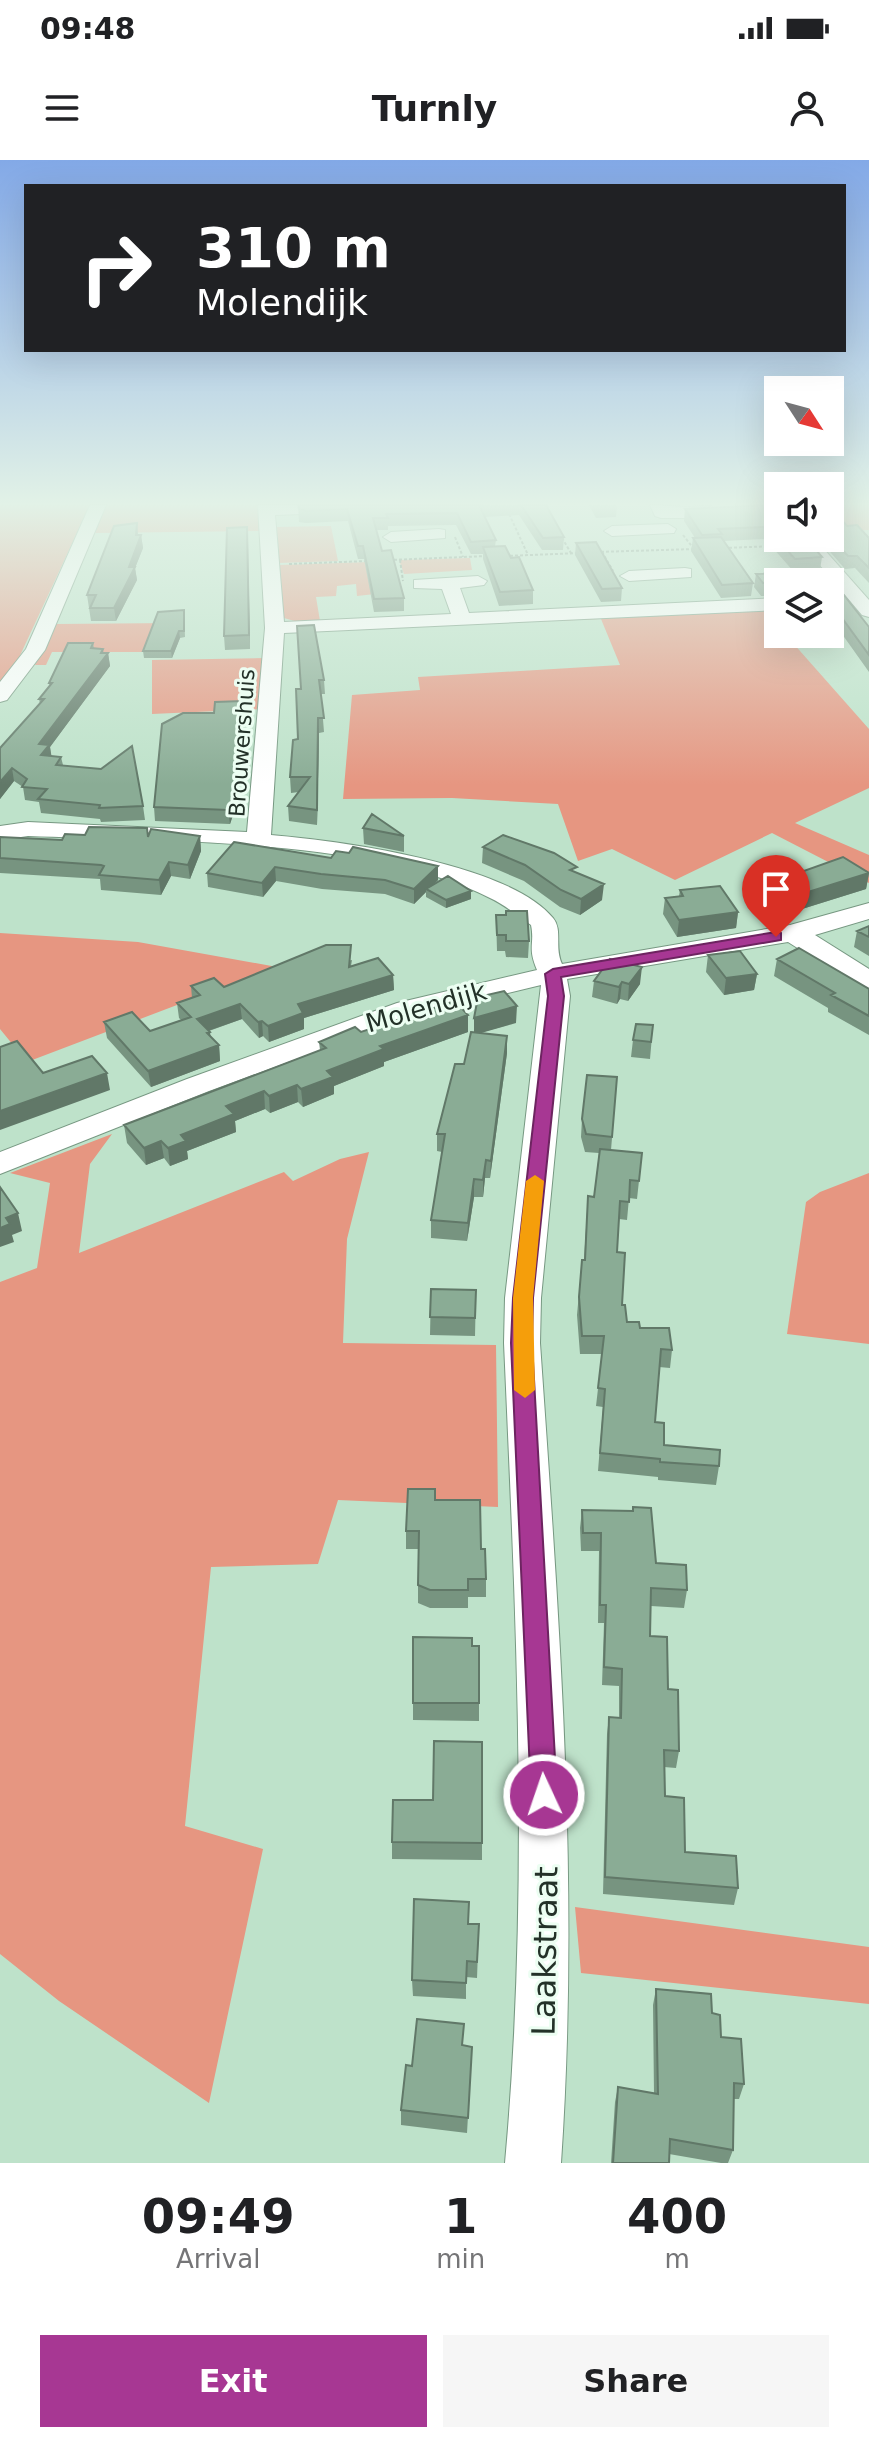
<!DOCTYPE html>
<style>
body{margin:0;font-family:"DejaVu Sans",sans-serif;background:#f6f6f6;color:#202124;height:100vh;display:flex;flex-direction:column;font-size:30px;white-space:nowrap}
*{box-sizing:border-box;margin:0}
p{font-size:26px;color:#757577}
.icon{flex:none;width:44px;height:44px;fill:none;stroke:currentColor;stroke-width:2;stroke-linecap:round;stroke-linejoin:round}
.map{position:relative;height:2003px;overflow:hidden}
.panel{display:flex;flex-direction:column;background:#fff;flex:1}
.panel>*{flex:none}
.hud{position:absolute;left:24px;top:24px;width:822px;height:168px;border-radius:0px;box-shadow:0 8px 32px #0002;background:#202124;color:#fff;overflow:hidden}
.needle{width:52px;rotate:126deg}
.buttons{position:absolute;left:764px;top:216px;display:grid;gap:16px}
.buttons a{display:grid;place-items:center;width:80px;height:80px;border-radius:0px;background:#fff;box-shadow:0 8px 32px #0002;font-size:40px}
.pin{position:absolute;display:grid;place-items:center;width:68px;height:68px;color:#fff;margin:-82px -34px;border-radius:50% 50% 50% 0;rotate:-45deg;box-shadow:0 0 8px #0007}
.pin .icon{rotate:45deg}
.me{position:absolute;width:88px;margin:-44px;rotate:357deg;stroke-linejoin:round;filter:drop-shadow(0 0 6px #0008)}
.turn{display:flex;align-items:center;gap:28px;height:168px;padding:0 40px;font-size:36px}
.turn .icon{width:104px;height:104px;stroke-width:2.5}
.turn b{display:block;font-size:56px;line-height:68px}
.eta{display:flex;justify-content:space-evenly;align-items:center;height:136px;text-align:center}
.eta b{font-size:48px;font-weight:700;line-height:56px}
.action{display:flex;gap:16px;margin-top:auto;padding:16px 40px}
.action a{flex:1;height:92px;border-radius:0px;background:#a73793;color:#fff;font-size:32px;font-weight:700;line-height:92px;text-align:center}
.action a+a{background:#f6f6f6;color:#202124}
.status{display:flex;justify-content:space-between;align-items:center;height:56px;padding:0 40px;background:#fff;direction:ltr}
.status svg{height:22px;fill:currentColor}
header{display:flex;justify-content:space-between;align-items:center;height:104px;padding:0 40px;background:#fff;font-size:36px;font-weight:700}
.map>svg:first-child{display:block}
</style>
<div class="status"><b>09:48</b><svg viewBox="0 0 49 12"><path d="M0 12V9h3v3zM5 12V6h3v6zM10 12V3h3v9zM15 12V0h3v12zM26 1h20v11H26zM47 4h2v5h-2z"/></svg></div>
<header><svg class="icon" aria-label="menu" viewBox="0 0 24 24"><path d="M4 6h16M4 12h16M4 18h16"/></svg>Turnly<svg class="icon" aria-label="person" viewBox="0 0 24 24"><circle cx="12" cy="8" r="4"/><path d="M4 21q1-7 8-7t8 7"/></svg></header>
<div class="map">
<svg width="869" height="2003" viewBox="0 0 869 2003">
<rect width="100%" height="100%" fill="#bee2ca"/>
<path fill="#e69681" d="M0,345H90L17,502L0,525Z
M106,345H259L261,371L95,373Z
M830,345H869V370L830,371Z
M331,366L338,401L278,403L275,367Z
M470,398L472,410L404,414L399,400Z
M370,402L375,434L357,436L356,424L337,426L336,436L316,437L320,461L298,462L284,458L279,405Z
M762,448L778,466V474H785L869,569V628L795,663L869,695V723L772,673L675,720L612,689L578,701L558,644L452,638L343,639L352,535L420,530L418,517L620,505L601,459L351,469Z
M173,463L163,492H52L46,505H35L55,464Z
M265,498L263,549L152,554V500Z
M0,773L138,782L277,807L27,902L0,869Z
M112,974L90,1004L79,1093L284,1012L293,1021L340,999L369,992L347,1079L343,1183L496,1185L498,1347L338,1340L318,1404L211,1407L185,1666L263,1689L209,1943L59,1841L0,1794V1122L37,1108L50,1023L10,1013Z
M869,1013V1184L787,1174L806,1042L820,1032Z
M575,1747L869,1787V1844L581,1813Z"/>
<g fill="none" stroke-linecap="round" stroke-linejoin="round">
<g stroke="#779882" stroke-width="2">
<path id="minor" d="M90,345H106L45,490L7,540L0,542V522L26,489Z
M258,345H419L411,350L275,355L284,462L451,454L442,429L414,428V420L478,416L487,421L484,425L460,428L469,453L778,438V450L284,473L271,675C340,681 508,703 553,758C563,770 554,787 562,804L790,765L869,743V759L815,775L869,809V829L859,827L788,782L567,819L570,836L541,1138L540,1183C559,1457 580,1729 561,2003H505C530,1729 516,1457 504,1183L505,1138L541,825L416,855L209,931L0,1014V992L187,919L397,843L537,810C527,786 535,785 531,765C518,756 505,745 490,738C372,678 161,681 28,676L0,680V666L28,662L247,672L265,468Z
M650,345L708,348L716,353L708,358H661L655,356Z
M668,364L676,369L674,373L612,376L604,371L612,366Z
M439,369L445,370V378L391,382L383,377L391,372Z
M797,378H814L869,440V457L862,455Z
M685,408L691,409V417L629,421L620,416L629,411Z"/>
</g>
<path stroke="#6e8776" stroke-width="2" stroke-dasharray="3 2" stroke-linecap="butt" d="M505,345L528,395
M683,375L694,389
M455,377L463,397
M562,378L571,393
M724,388L776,386
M596,392L696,389
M602,392L613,411
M505,396L580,393
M389,400L488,396
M400,400L403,421
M289,404L368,401"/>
<use href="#minor" fill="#fff" fill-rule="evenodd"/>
</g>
<path fill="#779480" d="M298,345H548V348L564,377L563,390H542L519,355L484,357L496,380L495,386L511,398L533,430V444L499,446L483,399V394H471L456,365L388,366V370H376L382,391L404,438V451L374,452L364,399H358L348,361L306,363L299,362Z
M589,345H617L616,357L596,358Z
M689,345H712L711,347Z
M685,349L778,354V378L822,397L820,410L794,412L765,379L723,381L753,423L751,436L721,438L691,391L693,378H695L684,361Z
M830,362L847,366L869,378V423L855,408L845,409L818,378H830Z
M247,367L250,489L225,490L224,476Z
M138,375H141L143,388L135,408L137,420L116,461H91L87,435Z
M576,383L622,428L621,441L601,442L575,395Z
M825,411L869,467V512L832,460H830V422H778V436H761L754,427L756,414Z
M184,450L185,477L180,478L172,498H144L143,491Z
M297,466L324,520L325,534H321L324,572L319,573L317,665L289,661L288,646L299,632L291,633L290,617L298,579L301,529Z
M93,483L94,488L104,493H108L110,506L50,587L51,596L61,597L63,605L143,646L145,660L101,662L100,659L41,653L39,642L25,640L23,627L14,621L0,639V588L40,544L39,539L50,526L49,523Z
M243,554L236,646L230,664L155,661L154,647Z
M363,668L404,676V692L364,684Z
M200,676L201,691L190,719L171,716L161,735L101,730L100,719L0,713V677L62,680L148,677Z
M234,682L438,720L434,724L471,739L446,748L426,737V732L414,744L385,734L322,729L276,721L263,737L208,727L207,713Z
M483,687L576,713L602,740L580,755L560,747L524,721L482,703Z
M869,713L866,729L802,749L781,734L784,718Z
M680,730L738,752L736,768L677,777L663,754L665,738L679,736Z
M496,755L529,781L528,798L506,797L505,791H497Z
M869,766V796L854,787L857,771Z
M708,795L757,814L754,830L724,835L706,812Z
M777,799L869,829V875L828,852V848L774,816Z
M352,800L351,806L393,815L394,830L304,858V869L269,882L263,876L259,878L242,859L209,871L210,876L219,885L220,901L151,927L107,878L104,862L150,871L181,860L179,858L177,843L192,838L191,826L224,827Z
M594,821L640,824L628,841L620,839L617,844L592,837Z
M516,863L479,873L507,876V893L490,1018H485L483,1037H474L467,1081L431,1078V1060L442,992L437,991V974L464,904L474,873Z
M653,865L650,899L631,897L633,880Z
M361,872H468L384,902V906L334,926V934L303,947L298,942L270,953L265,949L235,961L236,972L187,991L188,999L170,1006L164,998L146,1005L127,983L124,965L320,890L319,882Z
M617,917L611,990L642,993L637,1039L629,1038L627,1060L619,1059L617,1092L622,1145L627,1162L640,1168L672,1190L670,1208L659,1207L655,1262L664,1285L719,1306L716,1325L658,1320V1317L598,1311L603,1247L596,1246L602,1194H580L577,1155L582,1100H584L588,1036L594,1037L599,993L585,992L581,977L582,959Z
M431,1129L476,1130L475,1176L430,1175Z
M435,1340L481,1389L486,1419V1437H468V1448H430L418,1443V1389H406V1371Z
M633,1347L656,1403L687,1430L684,1448L651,1446L650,1476L668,1529L679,1591L676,1608L664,1607L665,1636L685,1692L738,1728L734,1745L603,1734L607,1574L609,1557L619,1558V1526L602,1525L604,1463H598L599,1391H581L580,1368L582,1350L632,1351Z
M413,1477L472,1486L479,1543V1561L413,1560Z
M433,1640L482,1683V1700L392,1699V1682Z
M468,1764H479L477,1818L466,1817V1839L413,1836L412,1820Z
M656,1829L712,1853L721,1877L744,1924L739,1939H734L733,1990L728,2003H721L669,1994V2003H611L615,1942L618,1927L654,1933L653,1845Z
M463,1885L472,1887L467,1973L401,1965V1950L412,1906Z"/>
<path fill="#617868" d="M137,363L138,375H141L143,388L135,408L137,420L116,461L114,448L129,407L136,375Z
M247,367L248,380L250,489L249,475Z
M179,471L180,478L172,498L171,491Z
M103,489L104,498L108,493L110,506L50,587L52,599L43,609L39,584L101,493Z
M242,541L243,554L236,646L230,664L228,650Z
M318,558L319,573L317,665V650Z
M12,608L14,621L0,639V622Z
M200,676L201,691L190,719L188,705Z
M169,702L171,716L161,735L159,720Z
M438,706V720L428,730L426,729V732L414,744V729Z
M275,707L276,721L263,737L262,723Z
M869,713L866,729L802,749L805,733Z
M604,724L602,740L580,755L581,739Z
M471,731V739L446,748V740Z
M738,752L736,768L677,777L679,760Z
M642,807L640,824L628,841L629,824Z
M757,814L754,830L724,835L726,818Z
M393,815L394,830L304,858V869L269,882L268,866L298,844Z
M622,822L620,839L617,844L619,827Z
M240,844L242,859L199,874L197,859Z
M517,846L516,863L474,875V858Z
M468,855V872L384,902V906L334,926V934L303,947L301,929L327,911L380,886Z
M262,861L263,876L259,878L258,862Z
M210,872L212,888L219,885L220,901L151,927L148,911Z
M507,876V893L490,1018L491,1001Z
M107,913L110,930L0,970V951Z
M297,925L298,942L270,953L269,936Z
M264,931L265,949L235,961L236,972L187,991L188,999L170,1006L168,988L181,975L226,946Z
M161,981L164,998L146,1005L144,988Z
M486,1000L485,1018L483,1037V1020Z
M474,1019V1037L467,1081L468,1063Z
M18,1053L22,1071L12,1075L14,1082L0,1087V1068L6,1058Z"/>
<path fill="#8aac95" stroke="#617868" stroke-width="2" d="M298,345H483H479L496,380L471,382L457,353L386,354L388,358H373L382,391L391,390L404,438L374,439L363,386H358L347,349L306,351L299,349Z
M521,345H546L564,377L543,378Z
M769,345L778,354V378H806L822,397L795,399L766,367L718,369L722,374L702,375L685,349Z
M843,361L847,366L857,365L869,378V408L857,396H848L830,377V362Z
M137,363L136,375H141L129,407H135L114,448H90L96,435H87L114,366Z
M247,367L249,475L224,476L227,368Z
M721,377L753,423L722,425L693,378Z
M596,382L622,428L602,429L576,383Z
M505,386L511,398L519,397L533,430L500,432L483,387Z
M825,411L869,467V495L834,447H830V422L763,423L756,414Z
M184,450V471H179L171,491H143L158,452Z
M314,465L324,520H319L324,558H318L317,650L288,646L310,617H290L293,580L298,579L296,529H301L297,466Z
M68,483H93L91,488L103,489L101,493H108L39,584L49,585L41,595L61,597L56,605L101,609L132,586L143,646L99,648L100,645L38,639L47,629L22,627L27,619L12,608L0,622V588L44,539H39L52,523H49Z
M242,541L235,632L228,650L154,647L162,564L183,553H214L215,542Z
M372,654L404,676L363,668Z
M89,667L147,668L148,677L151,669L200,676L188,705L169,702L159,720L99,715L104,706L101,705L0,698V677L62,680L65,674L85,675Z
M503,675L554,693L577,707L570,710L604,724L581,739L561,730L525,705L483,687Z
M234,682L331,698L336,691L349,693L353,687L438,706L414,729L385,720L321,714L275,707L262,723L207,713Z
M843,697L869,713L805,733L784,718Z
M448,716L471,731L446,740L426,729Z
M720,726L738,752L679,760L665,738L683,736L680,730Z
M506,751H527L529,781H506V775H497L496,755H506Z
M869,766V777L857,771Z
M326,785H351L349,807L378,798L393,815L298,844L303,853L268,866L262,861L258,862L240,844L197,859L210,872L207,873L219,885L148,911L104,862L132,852L150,871L191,857L177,843L200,835L191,826L214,818L224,827Z
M799,788L869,829V856L831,835L835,833L777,799Z
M740,791L757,814L726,818L708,795Z
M610,799L642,807L629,824L622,822L619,827L594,821Z
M504,831L517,846L474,858L478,837Z
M455,841L468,855L380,886L384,889L327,911L333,917L301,929L297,925L269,936L264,931L226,946L234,954L181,975L186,981L168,988L161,981L144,988L124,965L326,888L319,882L355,867L361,872Z
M636,864L653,865L651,882L633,880Z
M471,872L507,876L491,1001L486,1000L483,1020L474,1019L468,1063L431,1060L445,974H437L455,904H464Z
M17,881L43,913L92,896L107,913L0,951V887Z
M587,915L617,917L612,977L586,974L582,959Z
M600,989L642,993L639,1021L630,1020L629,1042L620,1041L617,1092L625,1093L622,1145H625L627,1162H639L640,1168H669L672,1190L661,1189L655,1262L664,1263V1285L720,1290L719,1306L660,1302V1299L600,1293L605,1229L598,1228L604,1176H582L579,1137L582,1100H585L588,1036L594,1037Z
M0,1027L18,1053L6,1058L10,1064L0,1068Z
M431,1129L476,1130L475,1158L430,1157Z
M408,1329H435V1340H480L481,1389H485L486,1419H468V1430H430L418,1425L419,1371H406Z
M633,1347L651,1348L656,1403L686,1405L687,1430L651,1428L650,1476L667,1477L668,1529L678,1530L679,1591L664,1590L665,1636L684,1638L685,1692L736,1696L738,1728L605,1717L609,1557L621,1558L622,1509L604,1507L606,1445H600L601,1373H583L582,1350L633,1351Z
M413,1477L472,1478V1486H479V1543H413Z
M434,1581L482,1582V1683L392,1682L393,1640H433Z
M414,1739L469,1742L468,1764H479L477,1802L467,1801L466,1823L412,1820Z
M656,1829L711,1834L712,1853L720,1855L721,1877L741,1879L744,1924L734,1923L733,1990L670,1979L669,2003H613L618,1927L658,1934Z
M417,1859L464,1864L462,1885L472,1887L468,1958L401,1950L406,1905L412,1906Z"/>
<linearGradient id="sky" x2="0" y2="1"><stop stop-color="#83a9e7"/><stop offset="0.55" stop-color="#e2f2e7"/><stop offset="1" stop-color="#e2f2e7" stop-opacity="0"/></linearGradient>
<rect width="869" height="625" fill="url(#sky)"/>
<path fill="#a73793" stroke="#6d2460" stroke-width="2" d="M776,772L781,773V780L561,817L564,836L533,1138L532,1183L557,1635L554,1644L544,1648L534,1644L531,1635L511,1183L513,1138L548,836L545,814L553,809Z"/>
<path fill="#f59e0b" d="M535,1015L544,1021L533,1138L535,1230L525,1238L514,1230L513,1138L526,1021Z"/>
<g text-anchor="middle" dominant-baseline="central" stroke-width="6" stroke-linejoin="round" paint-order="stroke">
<g font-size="22" fill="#233128" stroke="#ecfef2">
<text transform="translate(242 583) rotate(-86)">Brouwershuis</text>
</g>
<g font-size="26" fill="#233128" stroke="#ecfef2">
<text transform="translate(426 847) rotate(-16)">Molendijk</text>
</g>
<g font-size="32" fill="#233128" stroke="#ecfef2">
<text transform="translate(545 1791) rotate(-89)">Laakstraat</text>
</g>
</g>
</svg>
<div class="buttons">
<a><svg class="needle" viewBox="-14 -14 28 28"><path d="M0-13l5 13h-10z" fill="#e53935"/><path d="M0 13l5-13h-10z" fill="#757577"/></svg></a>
<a><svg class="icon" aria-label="sound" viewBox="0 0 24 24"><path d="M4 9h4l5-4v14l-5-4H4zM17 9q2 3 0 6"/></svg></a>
<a><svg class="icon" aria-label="layers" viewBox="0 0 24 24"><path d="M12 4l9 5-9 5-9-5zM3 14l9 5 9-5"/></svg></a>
</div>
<div class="pin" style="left:776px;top:777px;background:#d93025"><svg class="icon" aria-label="arrive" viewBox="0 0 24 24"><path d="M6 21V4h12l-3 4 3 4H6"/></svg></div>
<svg class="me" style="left:544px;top:1635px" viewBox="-20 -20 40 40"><circle r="17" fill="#a73793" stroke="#fff" stroke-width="3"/><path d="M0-11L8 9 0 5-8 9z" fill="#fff"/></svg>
<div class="hud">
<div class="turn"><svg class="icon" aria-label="right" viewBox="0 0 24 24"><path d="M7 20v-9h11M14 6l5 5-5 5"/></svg><div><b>310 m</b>Molendijk</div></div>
</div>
</div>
<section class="panel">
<div class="eta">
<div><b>09:49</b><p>Arrival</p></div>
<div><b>1</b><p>min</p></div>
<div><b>400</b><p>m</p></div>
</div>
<div class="action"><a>Exit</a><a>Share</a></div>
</section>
